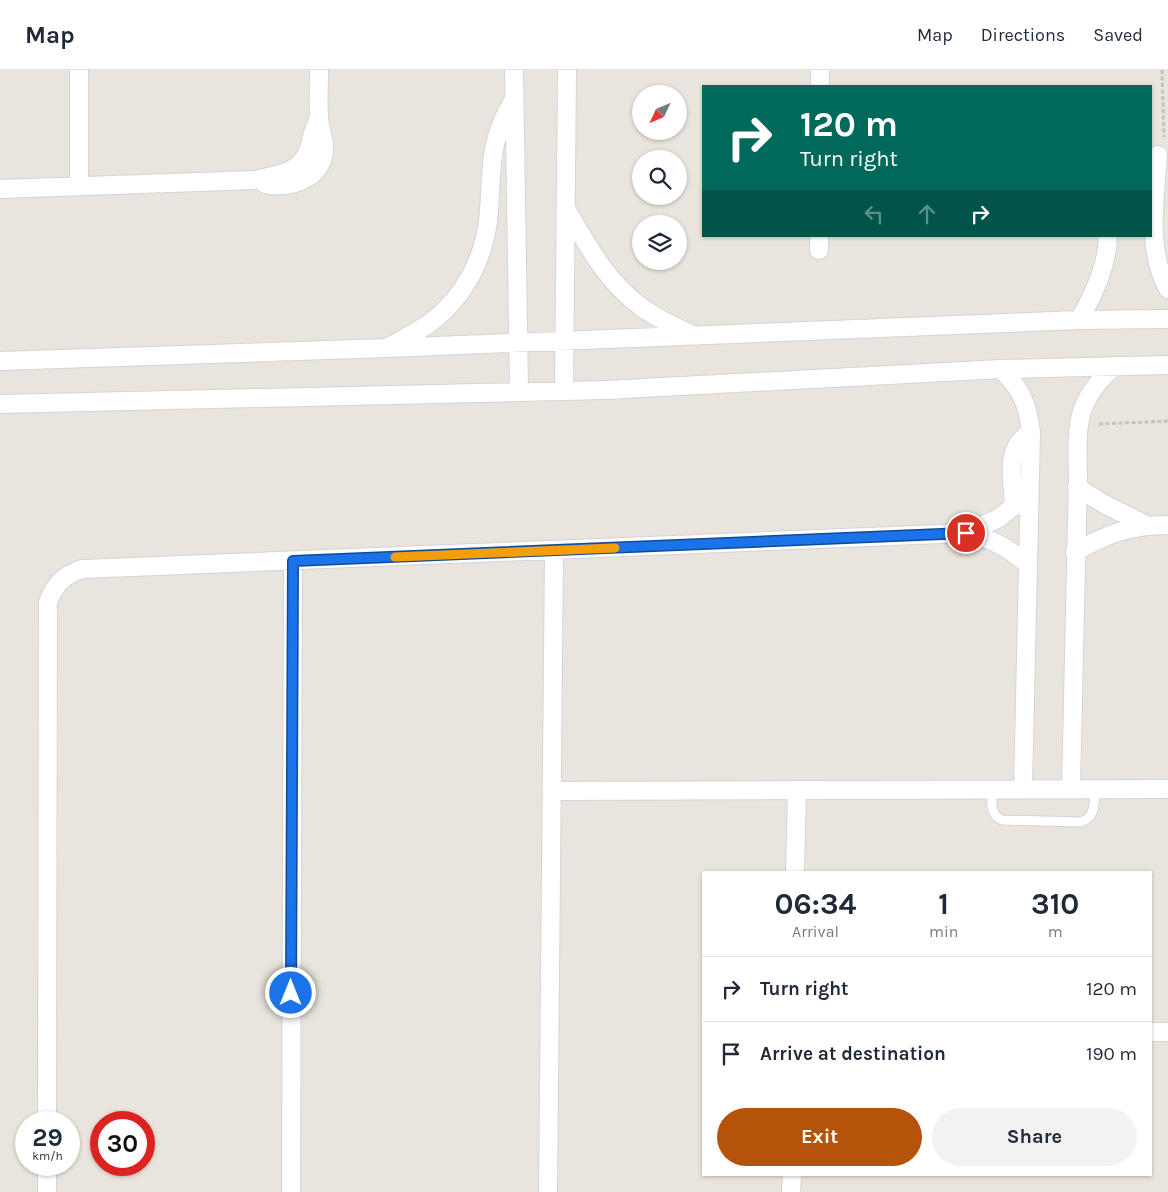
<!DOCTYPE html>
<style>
body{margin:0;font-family:Karla,sans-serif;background:#f2f2f3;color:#1f2937;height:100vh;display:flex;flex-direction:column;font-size:19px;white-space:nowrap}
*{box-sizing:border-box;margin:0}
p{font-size:16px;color:#747a83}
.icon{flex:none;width:28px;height:28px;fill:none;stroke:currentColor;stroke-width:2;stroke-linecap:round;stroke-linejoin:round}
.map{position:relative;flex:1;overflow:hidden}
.side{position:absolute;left:702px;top:801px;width:450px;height:305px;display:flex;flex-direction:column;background:#fff;border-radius:0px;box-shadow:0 1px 4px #0004}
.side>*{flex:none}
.top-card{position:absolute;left:702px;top:15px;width:450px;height:152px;border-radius:0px;box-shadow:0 1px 4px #0004;background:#00695c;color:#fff;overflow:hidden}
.needle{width:32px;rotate:226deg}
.controls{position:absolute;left:632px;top:15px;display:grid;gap:10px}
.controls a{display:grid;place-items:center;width:55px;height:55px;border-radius:50%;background:#fff;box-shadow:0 1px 4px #0004;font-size:25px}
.speed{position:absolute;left:15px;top:1041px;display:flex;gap:10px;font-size:25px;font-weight:700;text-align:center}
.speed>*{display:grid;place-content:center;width:65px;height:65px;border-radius:50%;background:#fff;box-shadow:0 1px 4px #0004;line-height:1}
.speed small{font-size:12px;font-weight:400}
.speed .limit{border:8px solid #d22;background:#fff;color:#111}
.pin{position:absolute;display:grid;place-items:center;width:42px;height:42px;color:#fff;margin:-21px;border:2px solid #fff;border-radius:50%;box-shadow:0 1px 5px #0007}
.me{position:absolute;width:55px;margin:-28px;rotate:0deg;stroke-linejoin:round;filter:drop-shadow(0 0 4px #0008)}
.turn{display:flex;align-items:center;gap:18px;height:105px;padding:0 15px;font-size:22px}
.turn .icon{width:65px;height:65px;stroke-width:2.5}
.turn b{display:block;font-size:35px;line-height:42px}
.lanes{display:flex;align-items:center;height:48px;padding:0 15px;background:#0003;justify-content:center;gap:25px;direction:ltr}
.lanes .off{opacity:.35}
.eta{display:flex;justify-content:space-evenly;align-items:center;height:85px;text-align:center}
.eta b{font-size:30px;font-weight:700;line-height:35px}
.action{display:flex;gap:10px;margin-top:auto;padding:10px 15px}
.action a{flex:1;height:58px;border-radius:30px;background:#b45309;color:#fff;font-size:20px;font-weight:700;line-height:58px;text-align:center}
.action a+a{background:#f2f2f3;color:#1f2937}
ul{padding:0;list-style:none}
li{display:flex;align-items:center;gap:15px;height:65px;padding:0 15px;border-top:1px solid #e0e1e3}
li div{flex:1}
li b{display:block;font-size:19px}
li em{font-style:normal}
header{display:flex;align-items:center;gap:30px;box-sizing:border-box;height:70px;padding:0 25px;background:#fff;border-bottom:1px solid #e0e1e3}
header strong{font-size:24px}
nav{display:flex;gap:28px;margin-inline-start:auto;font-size:18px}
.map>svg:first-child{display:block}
</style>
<header>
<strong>Map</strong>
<nav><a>Map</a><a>Directions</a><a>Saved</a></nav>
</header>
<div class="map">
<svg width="1168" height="1122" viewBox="0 0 1168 1122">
<rect width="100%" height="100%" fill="#eae5dc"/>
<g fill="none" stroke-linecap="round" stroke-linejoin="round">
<g stroke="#d1d3e0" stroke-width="11">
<path id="service" d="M992,720C992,731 989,744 1002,750L1081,752C1096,747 1094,733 1095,719"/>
</g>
<g stroke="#d1d3e0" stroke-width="20">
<path id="minor" d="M514,0L519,321
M820,16V0
M1158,85C1155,129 1146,179 1168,219
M265,114C290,120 325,108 324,77C324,67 319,57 319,46C318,31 319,15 319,0
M79,116V0
M0,119L255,110C276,105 302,103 309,78C312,68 313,59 319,49
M566,139C587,174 606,211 640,236C656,248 673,256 691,264
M819,180V166
M1079,250C1094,224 1107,197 1108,166
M390,276C403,269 417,262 430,253C466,226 486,185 489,141C492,97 489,71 513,31
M0,291L387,278L1079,250L1168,249
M1001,299C1021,319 1028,334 1031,362L1023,719
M564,321L567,0
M0,334L606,320L1001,299L1168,295
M1077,417L1104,434L1146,455
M1014,437C1013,409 1003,379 1031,362
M966,463L999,448L1021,430
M1075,482C1107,464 1131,455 1168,455
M1071,719L1078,407C1077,357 1074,331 1115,296
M552,721L1168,719
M795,802L797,720
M1151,962H1168
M47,1052L48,532C55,514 64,505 82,499L966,463C991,468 1009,478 1028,495
M47,1122V1095
M291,1122L293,491
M548,1122L554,480
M791,1122L792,1105"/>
</g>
<path stroke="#c3c3c3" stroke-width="3" stroke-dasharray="4 2.5" stroke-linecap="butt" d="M1162,0L1164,67
M1099,354L1168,351"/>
<use href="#service" stroke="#fff" stroke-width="9"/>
<use href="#minor" stroke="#fff" stroke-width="18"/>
</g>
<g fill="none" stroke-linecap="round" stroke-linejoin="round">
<g stroke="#114b97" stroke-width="12">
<path id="route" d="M291,923L293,491L966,463"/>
</g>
<use href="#route" stroke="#1a73e8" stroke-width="9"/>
<path stroke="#f59e0b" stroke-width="9" d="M395,487L615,478"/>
</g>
</svg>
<div class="controls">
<a><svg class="needle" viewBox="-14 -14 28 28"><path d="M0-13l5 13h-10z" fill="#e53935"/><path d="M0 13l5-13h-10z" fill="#747a83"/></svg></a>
<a><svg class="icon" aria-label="search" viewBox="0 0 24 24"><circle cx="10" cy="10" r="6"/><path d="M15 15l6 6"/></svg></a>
<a><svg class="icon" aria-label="layers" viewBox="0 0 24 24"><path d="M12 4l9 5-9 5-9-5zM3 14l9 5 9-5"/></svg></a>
</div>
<div class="speed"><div>29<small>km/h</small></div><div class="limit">30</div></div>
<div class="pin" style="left:966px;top:463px;background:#d93025"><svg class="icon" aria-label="arrive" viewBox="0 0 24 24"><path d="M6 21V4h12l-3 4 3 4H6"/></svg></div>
<svg class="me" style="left:291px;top:923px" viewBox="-20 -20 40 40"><circle r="17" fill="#1a73e8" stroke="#fff" stroke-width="3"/><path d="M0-11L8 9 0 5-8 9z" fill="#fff"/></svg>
<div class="top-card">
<div class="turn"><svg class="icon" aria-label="right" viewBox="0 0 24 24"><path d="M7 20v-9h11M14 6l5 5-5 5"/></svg><div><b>120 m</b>Turn right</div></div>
<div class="lanes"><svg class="icon off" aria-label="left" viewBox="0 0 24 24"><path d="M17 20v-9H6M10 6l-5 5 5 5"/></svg><svg class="icon off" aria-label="ahead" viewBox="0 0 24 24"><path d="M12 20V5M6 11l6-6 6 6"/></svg><svg class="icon" aria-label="right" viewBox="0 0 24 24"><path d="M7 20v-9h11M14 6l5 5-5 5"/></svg></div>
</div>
<section class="side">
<div class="eta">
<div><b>06:34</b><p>Arrival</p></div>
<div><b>1</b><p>min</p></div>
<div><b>310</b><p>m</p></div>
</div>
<ul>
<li><svg class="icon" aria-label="right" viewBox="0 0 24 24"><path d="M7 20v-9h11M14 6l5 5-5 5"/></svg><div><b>Turn right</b></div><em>120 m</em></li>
<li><svg class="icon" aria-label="arrive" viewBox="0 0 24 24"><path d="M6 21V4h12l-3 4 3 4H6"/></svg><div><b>Arrive at destination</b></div><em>190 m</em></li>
</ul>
<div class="action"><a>Exit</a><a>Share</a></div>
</section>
</div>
